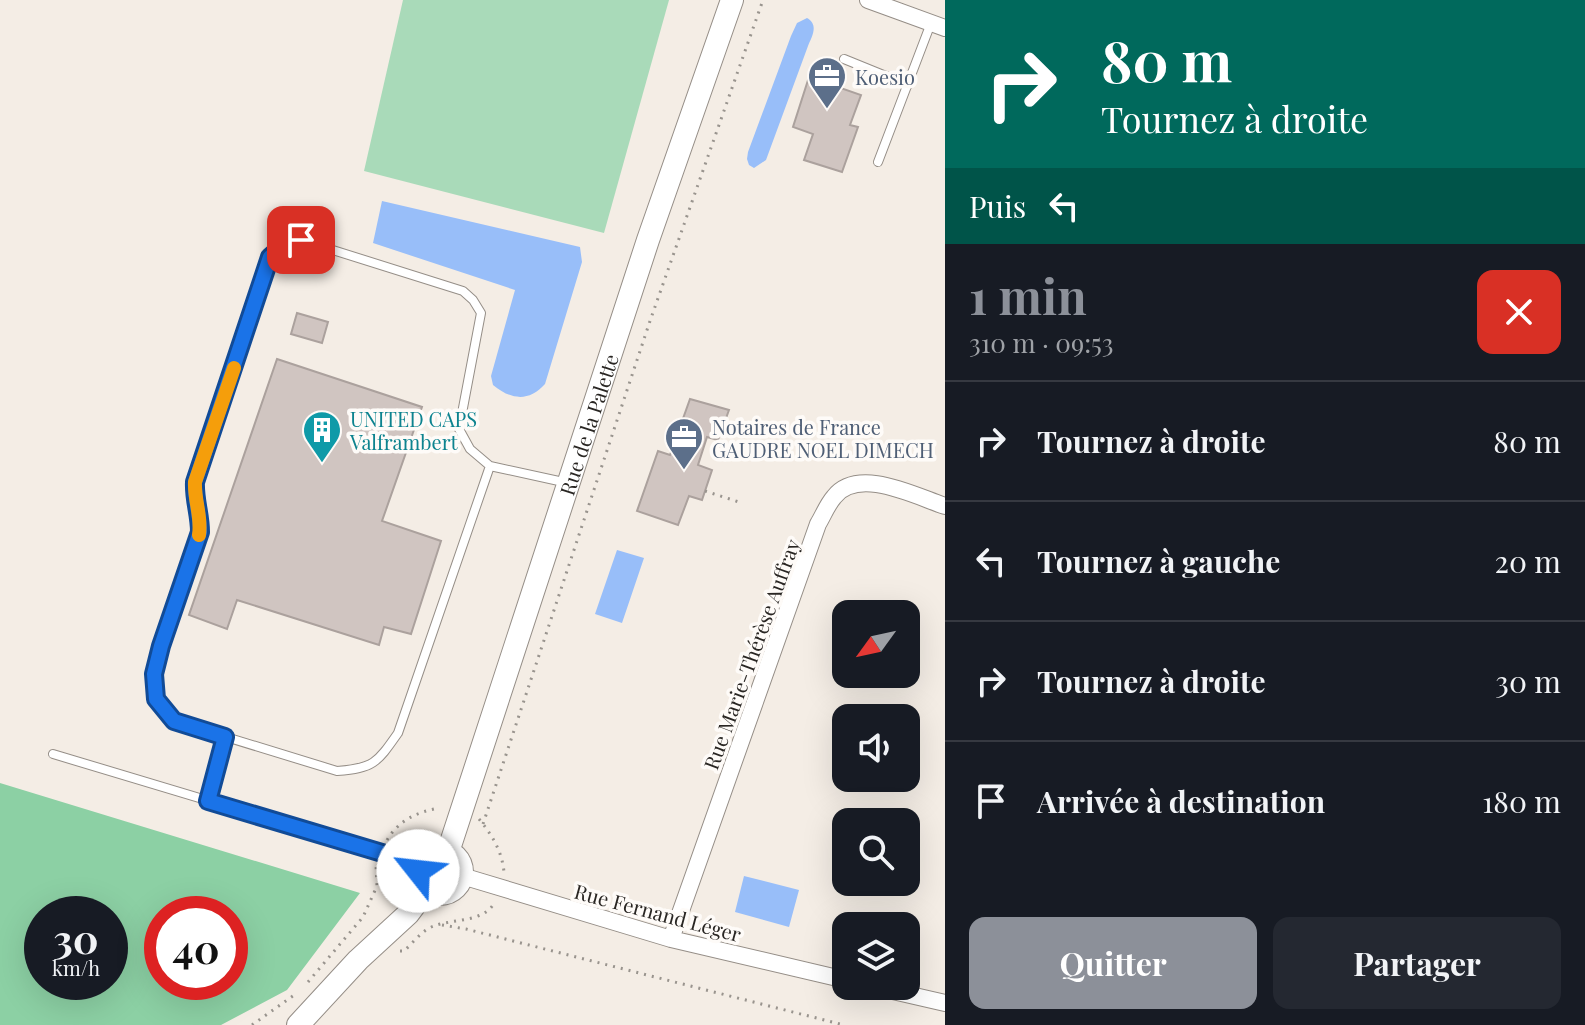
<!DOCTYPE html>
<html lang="fr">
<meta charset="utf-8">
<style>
body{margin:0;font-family:"Playfair Display",serif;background:#242831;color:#f1f3f6;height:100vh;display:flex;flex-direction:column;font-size:30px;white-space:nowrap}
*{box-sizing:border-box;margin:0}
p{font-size:26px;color:#9ea1a6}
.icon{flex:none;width:44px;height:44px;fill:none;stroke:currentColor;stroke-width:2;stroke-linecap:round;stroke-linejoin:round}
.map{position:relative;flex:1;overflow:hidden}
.details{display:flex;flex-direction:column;background:#171b24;width:640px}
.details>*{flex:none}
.top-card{background:#00695c;color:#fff;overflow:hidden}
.needle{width:52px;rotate:237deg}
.controls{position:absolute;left:832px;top:600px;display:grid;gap:16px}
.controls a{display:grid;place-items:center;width:88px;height:88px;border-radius:16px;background:#171b24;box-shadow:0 8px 32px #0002;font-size:40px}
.speed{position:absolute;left:24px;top:896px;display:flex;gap:16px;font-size:40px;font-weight:700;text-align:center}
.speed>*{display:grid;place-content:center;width:104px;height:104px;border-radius:50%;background:#171b24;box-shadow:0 8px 32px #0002;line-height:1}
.speed small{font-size:20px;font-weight:400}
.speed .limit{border:12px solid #d22;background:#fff;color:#111}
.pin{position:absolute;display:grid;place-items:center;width:68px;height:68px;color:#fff;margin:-34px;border-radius:16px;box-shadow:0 4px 12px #0006}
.me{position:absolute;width:88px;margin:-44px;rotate:299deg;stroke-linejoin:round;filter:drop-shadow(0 0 6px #0008)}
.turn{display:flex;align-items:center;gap:28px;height:168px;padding:0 24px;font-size:36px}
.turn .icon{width:104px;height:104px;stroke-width:2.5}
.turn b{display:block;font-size:56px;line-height:68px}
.then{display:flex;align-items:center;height:76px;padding:0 24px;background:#0003;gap:16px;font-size:30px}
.round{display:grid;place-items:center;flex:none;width:84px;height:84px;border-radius:16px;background:#242831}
.overview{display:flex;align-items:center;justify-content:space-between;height:136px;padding:0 24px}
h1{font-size:48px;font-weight:700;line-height:60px;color:#8c9099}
.cta{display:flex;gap:16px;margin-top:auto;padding:16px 24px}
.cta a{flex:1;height:92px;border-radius:16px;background:#8c9099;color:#fff;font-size:32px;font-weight:700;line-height:92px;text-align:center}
.cta a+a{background:#242831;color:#f1f3f6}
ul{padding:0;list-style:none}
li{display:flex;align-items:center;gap:24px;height:120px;padding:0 24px;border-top:2px solid #363941}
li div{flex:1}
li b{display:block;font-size:30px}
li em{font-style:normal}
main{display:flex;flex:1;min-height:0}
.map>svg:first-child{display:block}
</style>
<main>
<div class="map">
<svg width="945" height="1025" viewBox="0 0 945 1025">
<rect width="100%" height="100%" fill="#f4ede5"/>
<path fill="#a9dab9" d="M403,0H669L604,233L364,171Z"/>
<path fill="#8cd0a4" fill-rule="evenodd" d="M0,783L360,893L287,990L221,1025H0ZM42,914H110V982H42ZM162,914H230V982H162Z"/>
<path fill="#98bef9" d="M807,18C819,25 812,36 808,46L766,160L754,168L749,165L747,159L748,152L791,36L797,23Z
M382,201L580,247L582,262L545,384C529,402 511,400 493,385L491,376L515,290L373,243Z
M617,550L644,558L622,623L595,614Z
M744,876L799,890L789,927L735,912Z"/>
<path fill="#d0c5c1" stroke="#aba19d" stroke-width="2" d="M809,77L861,95L850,125L858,127L842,172L804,160L813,134L793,127Z
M297,313L328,322L322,343L291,334Z
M277,359L422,407L382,521L441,541L411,634L384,627L379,645L237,600L227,629L189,615Z
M690,399L729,410L718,440L707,437L698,465L712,470L702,500L689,496L678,525L637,511L658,451L670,455Z"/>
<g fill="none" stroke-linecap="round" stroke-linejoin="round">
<g stroke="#958e87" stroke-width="10">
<path id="lane" d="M844,59L908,85
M878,162L931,23
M490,466L398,733C377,763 374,768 337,771L174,721L156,699L154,674L161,646L200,532C200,514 194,499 195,482L270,257L284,245L301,240L463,291L473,300L481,313L459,429L470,449L490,466L568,483
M53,754L419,864
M208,801L225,737"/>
</g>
<g stroke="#958e87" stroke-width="18">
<path id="street" d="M868,0L945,28
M462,876L671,939L846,980
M671,939L818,524C823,516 827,505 834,497C858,466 915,496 945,506
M871,986L945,1003"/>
</g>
<g stroke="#958e87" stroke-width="24">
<g id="secondary">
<circle cx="440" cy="872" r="22"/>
<path id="s1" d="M448,852L648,240L732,0"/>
<path d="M298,1025L358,960L408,914L426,890"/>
</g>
</g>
<path stroke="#99948e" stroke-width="3" stroke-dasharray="2 6" stroke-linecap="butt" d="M705,491L742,503
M479,819C492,835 502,851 504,872
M483,824L650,321L763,0
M387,840C399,820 417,812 439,808
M442,925L466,929L844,1025
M400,951H404C413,943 422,930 434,926C452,919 482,922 493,905
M308,982L363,917L377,886L376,865
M252,1025L297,993"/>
<use href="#lane" stroke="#fff" stroke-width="8"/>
<use href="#street" stroke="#fff" stroke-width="16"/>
<use href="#secondary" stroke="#fff" stroke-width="22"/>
</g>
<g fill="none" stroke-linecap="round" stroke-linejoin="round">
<g stroke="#114b97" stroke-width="20">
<path id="route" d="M301,240L284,245L270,257L195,482C194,499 200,514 200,532L161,646L154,674L156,699L174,721L225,737L208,801L419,864L418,871"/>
</g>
<use href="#route" stroke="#1a73e8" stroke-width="14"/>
<path stroke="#f59e0b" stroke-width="14" d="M199,535C202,517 194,500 195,482L234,368"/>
</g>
<defs>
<g id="office-pin" transform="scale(2)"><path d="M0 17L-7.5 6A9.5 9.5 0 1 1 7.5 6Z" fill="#5c6f8a" stroke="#fefbf8"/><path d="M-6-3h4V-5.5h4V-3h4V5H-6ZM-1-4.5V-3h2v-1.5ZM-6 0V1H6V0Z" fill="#fff"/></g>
<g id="building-pin" transform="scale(2)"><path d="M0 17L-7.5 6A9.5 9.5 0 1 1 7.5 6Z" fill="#0f9aa8" stroke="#fefbf8"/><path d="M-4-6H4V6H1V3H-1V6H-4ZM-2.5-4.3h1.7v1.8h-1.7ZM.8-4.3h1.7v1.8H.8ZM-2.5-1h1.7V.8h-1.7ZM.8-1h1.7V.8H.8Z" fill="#fff"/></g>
</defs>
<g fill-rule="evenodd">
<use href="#office-pin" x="827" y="76"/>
<use href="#building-pin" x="322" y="430"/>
<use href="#office-pin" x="684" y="437"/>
</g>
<g text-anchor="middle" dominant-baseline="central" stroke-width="7" stroke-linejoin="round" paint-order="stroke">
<g font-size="20" fill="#4e5e75" stroke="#fefbf8" text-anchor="start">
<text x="855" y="76">Koesio</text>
<text x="712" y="426">Notaires de France<tspan x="712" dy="23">GAUDRE NOEL DIMECH</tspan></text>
</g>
<g font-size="20" fill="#0d838f" stroke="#fefbf8" text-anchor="start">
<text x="350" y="418">UNITED CAPS<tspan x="350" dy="23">Valframbert</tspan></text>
</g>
<g font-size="20" fill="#292623" stroke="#fefbf8">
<text stroke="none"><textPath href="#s1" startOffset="450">Rue de la Palette</textPath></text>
<text transform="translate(751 654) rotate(-70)">Rue Marie-Thérèse Auffray</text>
<text transform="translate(658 912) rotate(15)">Rue Fernand Léger</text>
</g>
</g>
</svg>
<div class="controls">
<a><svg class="needle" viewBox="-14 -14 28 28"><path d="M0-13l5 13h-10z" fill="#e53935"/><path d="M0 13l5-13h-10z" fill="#9ea1a6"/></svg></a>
<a><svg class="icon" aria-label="sound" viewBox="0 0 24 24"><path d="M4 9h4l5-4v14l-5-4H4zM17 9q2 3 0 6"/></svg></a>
<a><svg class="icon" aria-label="search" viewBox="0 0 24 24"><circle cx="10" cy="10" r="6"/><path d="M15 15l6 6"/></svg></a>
<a><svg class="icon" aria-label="layers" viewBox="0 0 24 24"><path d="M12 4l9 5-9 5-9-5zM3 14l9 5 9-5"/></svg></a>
</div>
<div class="speed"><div>30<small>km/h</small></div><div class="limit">40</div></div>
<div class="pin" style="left:301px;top:240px;background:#d93025"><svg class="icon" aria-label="arrive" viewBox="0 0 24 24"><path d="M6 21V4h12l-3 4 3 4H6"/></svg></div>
<svg class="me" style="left:418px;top:871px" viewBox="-20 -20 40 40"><circle r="19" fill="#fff"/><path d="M0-13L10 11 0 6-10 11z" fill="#1a73e8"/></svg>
</div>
<section class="details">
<div class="top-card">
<div class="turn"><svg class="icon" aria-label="right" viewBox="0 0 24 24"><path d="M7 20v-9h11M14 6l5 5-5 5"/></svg><div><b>80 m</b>Tournez à droite</div></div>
<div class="then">Puis<svg class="icon" aria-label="left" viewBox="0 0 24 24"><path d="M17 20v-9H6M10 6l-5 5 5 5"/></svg></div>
</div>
<div class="overview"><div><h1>1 min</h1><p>310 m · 09:53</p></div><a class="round" style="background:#d93025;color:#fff"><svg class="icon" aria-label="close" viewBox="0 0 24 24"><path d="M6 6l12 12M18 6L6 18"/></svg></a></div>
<ul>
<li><svg class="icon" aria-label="right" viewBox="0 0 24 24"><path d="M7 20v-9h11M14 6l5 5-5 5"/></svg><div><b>Tournez à droite</b></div><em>80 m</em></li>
<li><svg class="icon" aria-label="left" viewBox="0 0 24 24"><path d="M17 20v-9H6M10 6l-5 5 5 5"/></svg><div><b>Tournez à gauche</b></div><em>20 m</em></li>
<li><svg class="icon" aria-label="right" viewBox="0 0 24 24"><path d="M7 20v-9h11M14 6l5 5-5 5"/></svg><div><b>Tournez à droite</b></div><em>30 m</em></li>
<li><svg class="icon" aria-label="arrive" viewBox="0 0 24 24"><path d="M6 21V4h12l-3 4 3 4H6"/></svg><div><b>Arrivée à destination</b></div><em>180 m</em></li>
</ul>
<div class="cta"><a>Quitter</a><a>Partager</a></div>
</section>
</main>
